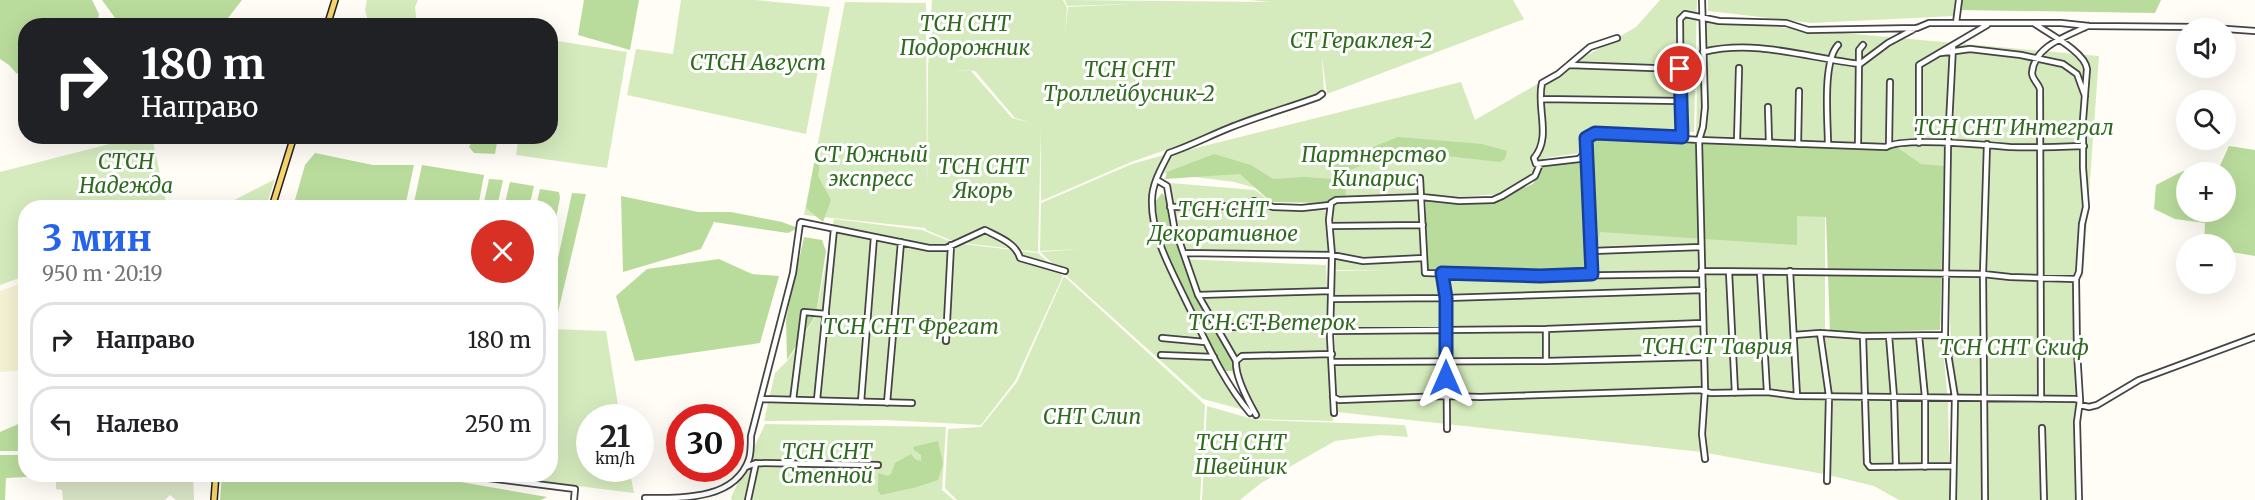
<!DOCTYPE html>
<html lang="ru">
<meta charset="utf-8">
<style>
body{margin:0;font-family:Merriweather,serif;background:#f6f6f6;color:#202124;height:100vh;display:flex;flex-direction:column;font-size:22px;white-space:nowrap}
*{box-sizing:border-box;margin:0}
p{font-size:20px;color:#757577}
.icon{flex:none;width:33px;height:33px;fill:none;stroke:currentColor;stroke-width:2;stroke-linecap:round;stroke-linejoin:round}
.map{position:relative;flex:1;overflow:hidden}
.details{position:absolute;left:18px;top:200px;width:540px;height:282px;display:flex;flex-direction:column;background:#fff;border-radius:24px;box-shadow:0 6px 24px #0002}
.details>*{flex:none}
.banner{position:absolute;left:18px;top:18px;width:540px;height:126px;border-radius:24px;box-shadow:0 6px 24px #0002;background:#202124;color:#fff;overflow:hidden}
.fabs{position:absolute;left:2176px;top:18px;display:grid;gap:12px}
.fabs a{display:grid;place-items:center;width:60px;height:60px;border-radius:50%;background:#fff;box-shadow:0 6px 24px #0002;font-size:30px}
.speed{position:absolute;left:576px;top:404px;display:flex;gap:12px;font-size:30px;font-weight:700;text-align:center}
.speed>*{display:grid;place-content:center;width:78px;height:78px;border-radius:50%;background:#fff;box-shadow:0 6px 24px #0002;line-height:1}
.speed small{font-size:15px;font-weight:400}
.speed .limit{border:9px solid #d22;background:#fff;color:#111}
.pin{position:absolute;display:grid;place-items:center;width:51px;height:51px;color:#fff;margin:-26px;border:3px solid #fff;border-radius:50%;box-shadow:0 2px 6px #0007}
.me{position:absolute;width:66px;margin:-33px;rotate:0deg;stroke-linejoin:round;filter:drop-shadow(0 0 4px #0008)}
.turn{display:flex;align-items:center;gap:21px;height:126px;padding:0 24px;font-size:27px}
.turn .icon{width:78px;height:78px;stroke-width:2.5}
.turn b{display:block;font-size:42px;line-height:51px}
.round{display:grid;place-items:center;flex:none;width:63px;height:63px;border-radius:32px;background:#f6f6f6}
.overview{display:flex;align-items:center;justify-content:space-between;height:102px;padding:0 24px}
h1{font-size:36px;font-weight:700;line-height:45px;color:#2563eb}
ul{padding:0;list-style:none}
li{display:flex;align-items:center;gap:18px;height:75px;margin:0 12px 9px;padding:0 12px;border:3px solid #e0e0e0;border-radius:24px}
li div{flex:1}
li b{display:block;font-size:22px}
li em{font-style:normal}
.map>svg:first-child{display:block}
</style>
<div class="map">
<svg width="2255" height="500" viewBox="0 0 2255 500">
<rect width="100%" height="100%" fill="#fffdf5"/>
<path fill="#f6f3d4" d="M25,282V370L0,372V291Z"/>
<path fill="#d5ebbd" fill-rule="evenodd" d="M367,0H418L415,7L417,25H369L365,10Z
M681,0H755L830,7L806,134L627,95L636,49L673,54Z
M932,0H1063L1067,8L1065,35L1068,7L1129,4L1067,6L1065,0L1269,2L1250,0H1513L1524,19L1327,94L1322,57L1324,95L1131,162L1041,201V128L1038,252L955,242L926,230V228L804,215L845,2L926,3L927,189L928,68ZM954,70L975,71L1015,118L1032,123L1012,118L971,71Z
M1660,0H1697L1694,132L1590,130L1587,152L1545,158L1532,181L1501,194L1424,199L1422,270H1426V201L1502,197L1533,184L1545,162L1590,156L1592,133L1842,144L1696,136L1699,20L2099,56L2083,277L2000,279H2078L2079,500H1955L1949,279H1944V191L1940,330L1825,217V338H1942L1948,402L1950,500H1899L1874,486L1824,474L1701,452L1337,412L1333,271L1390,270H1333L1332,209L1234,182L1164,173L1168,155L1461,82L1475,120L1636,27Z
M1708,0H1955L1954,16L1812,23L1708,11Z
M551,40L627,52L607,168L516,155L519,137L550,136Z
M137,137H152L167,207H26L25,276L0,285V172Z
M1164,155L1150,190L1159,237L1192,312L1248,411L1203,399L1040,252L1081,249L1040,251L1041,203L1132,164Z
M275,179L266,207H221Z
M1170,183L1255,190L1271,202L1328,211L1329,259L1186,254L1174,209Z
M834,219L922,230L954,243L1038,253L1063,276L1015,381L981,425L885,420L764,421L775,373L788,360L816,316Z
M1179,259L1326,265L1333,421L1254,419Z
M1064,276L1205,405L1200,500H957L945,488L948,429L981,427L1017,382Z
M551,329L606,331L620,417H590V468H629L634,493L523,479V474H550Z
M1207,406L1256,420L1405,425L1408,437L1381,435L1335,441L1261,483L1240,500H1202Z
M765,424L946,427L942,490L954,500H732L731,498Z"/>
<path fill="#b9dc9c" d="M0,0H92L99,14L97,25L26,26L25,71L21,69L17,74L9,65L0,59Z
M102,0H242L228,18L215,26L128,25L118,22Z
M584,0H639L630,50L578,35Z
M1961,0H2161L2155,13L1961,10Z
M1592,133L1895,146L1921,164L1944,166L1940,330L1830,333L1826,217L1797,216V245L1600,232L1594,273L1426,270V201L1502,197L1533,184L1545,162L1590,156Z
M475,137H498L495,154L474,153L469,147Z
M1398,137L1482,144L1507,151L1505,159L1500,162L1429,154H1389L1338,175L1327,165Z
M2229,146L2255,150V256L2226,251V244H2204L2205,223L2175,219L2154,209L2156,185L2183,171L2202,172H2187V212H2226V172H2217Z
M817,148H822L818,176L831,200L823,222L806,208Z
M315,153L373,165H414L405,207H293L305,165Z
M1214,154L1251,165L1273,179L1304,177L1345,180L1346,196L1329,203L1271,202L1240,174L1165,179L1167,172Z
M422,165L484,175L478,207H413Z
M489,179L503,180L497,207H483Z
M510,182L534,186L529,207H504Z
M540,189L559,192L560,198L551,243L550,207H536Z
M572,193L586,194L558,312L551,311V291Z
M1162,193L1166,198L1198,295L1236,361L1233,371H1224L1180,286L1160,237L1155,202Z
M621,196L698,212H731L782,222L798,228L788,233L714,222L701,249L623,272Z
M804,237L822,240L826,251L816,315L787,360L786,319Z
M719,259L752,274L779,276L760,343L635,361L616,296L647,269Z
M25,421V451H0V432Z
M938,441L943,464L938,480L917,487L881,495L878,491V473L888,476L891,474L895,463L911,454L916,460L921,461V455L914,450L913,447Z
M0,455H25L26,474H45V476L6,478L5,500H0Z
M222,474H414L547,497L541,500H220Z"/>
<path fill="#d9e3c4" d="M56,474H193L194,500H176L170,495L165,500H63L62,490L56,489Z"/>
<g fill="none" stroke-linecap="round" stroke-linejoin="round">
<g stroke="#444" stroke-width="8">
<path id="minor" d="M1702,0L1705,107L1703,127L1699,140L1705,390L1702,434L1705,459
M1956,23L1959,0
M2035,24C2049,34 2085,52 2087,69L2083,120V168L2086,207L2082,224L2079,272L2076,279L2077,352L2080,400L2077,422L2079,500
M1617,38L1590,47L1558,74L1542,83C1536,108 1552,137 1534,158L1536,164L1579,159L1585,152L1586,138L1595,133L1699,140L1886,147C1902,137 1988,145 2010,147C2035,148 2059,147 2084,146
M1953,46L1948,144L1945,335L1955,397L1953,500
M1703,52C1756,39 1808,58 1860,64L1888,43L1916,28
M1941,53L1970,49L2021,55L2063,64L2077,74L2085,96
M1569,65L1680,69
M1541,99L1681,101
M1768,107L1769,143
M1681,137L1680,19L1685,14L1719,21L1786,23L1808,30L1917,28L1929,23H2061L2089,26L2199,27L2255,31
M1737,141L1739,68
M1919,143V65L1987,25
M1798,144L1799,91
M1828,145C1828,122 1822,62 1838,45
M1889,145L1890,82
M1858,146L1859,57V50L1863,45
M1585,152L1588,161L1592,274
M1420,178L1425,273L1540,276L1701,274
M1157,180L1167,186L1174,226L1198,295L1236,361C1235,376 1248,401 1256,415
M1170,207L1235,206L1254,201L1273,207L1302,208L1330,205
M801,222L929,248H946L985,230C998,237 1016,243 1020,258L1065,271
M1330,226L1423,225
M1592,251L1701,247
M1184,253L1332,255L1363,261L1424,258
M1701,271L1983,274L2010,277L2076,279
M1790,271L1797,396
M1729,272L1735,393
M1760,272L1767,392
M1442,273L1446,298L1447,429
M1198,295L1331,291
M1331,299L1446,298L1703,290
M1215,327H1330
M1546,329V361
M1331,331L1546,329L1703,323
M1820,333L1829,396L1827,481
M1794,335L1820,333L1863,336L1945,335
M1863,336L1867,463L1870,467L1952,466
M1889,336L1894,397L1896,467
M1919,336L1925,397V467
M1162,338L1205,342
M946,341L951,245
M1161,355L1214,357
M1236,361L1242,356L1332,354
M1332,362L1546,361L1703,357
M1333,397L1339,400L1446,396L1480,397L1700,390L1711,393L1767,392L1797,396L2075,399L2080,400V405L2089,407L2097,405L2139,380L2255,337
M761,399L912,403
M2041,399L2040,89C2038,83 2032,79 2032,73C2034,46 2067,36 2088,26
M793,400L804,312L826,314
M817,400L834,229
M861,402L874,237
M887,403L901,242
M1250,413C1222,380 1206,341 1187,303C1172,271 1151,236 1152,200C1152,183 1162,167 1169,153C1190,146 1209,136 1229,128C1258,116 1288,108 1318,97L1322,94
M1334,413L1330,336L1332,255L1329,220L1331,203L1336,200L1422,197L1459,201L1493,200L1502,196L1535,176L1540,164
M2042,428L2044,500
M746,467L756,463L878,465
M456,474L575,489L574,500
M645,498C684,498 735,500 749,459C751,453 751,444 751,436L793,273L800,223
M748,500L756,463
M1985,500L1983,274L1987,144"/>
</g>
<g stroke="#222" stroke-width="8">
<path id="major" d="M327,26L335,0
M272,207L294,136
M214,500L216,474"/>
</g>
<use href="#minor" stroke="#fff" stroke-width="4.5"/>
<use href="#major" stroke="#f9d66b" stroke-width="5"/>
</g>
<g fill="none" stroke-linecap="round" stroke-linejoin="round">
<g stroke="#184099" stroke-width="15">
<path id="route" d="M1446,378V298L1442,273L1540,276L1592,274L1586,138L1595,133L1682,137L1680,69"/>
</g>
<use href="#route" stroke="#2563eb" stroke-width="10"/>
</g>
<g text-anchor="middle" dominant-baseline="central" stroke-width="6" stroke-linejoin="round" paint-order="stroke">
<g font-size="21" font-style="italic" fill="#2f6b1f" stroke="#fff">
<text x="965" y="23">ТСН СНТ<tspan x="965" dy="24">Подорожник</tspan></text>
<text x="1361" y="40">СТ Гераклея-2</text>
<text x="758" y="62">СТСН Август</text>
<text x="1129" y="69">ТСН СНТ<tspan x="1129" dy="24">Троллейбусник-2</tspan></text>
<text x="2014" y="127">ТСН СНТ Интеграл</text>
<text x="871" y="154">СТ Южный<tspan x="871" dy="24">экспресс</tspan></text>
<text x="1374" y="154">Партнерство<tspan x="1374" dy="24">Кипарис</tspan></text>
<text x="126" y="161">СТСН<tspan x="126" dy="24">Надежда</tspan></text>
<text x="983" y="166">ТСН СНТ<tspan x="983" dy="24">Якорь</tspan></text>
<text x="1223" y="209">ТСН СНТ<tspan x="1223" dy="24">Декоративное</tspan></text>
<text x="1272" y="322">ТСН СТ Ветерок</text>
<text x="911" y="326">ТСН СНТ Фрегат</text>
<text x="1717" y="346">ТСН СТ Таврия</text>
<text x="2014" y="347">ТСН СНТ Скиф</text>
<text x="1092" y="416">СНТ Слип</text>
<text x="1241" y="442">ТСН СНТ<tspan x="1241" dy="24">Швейник</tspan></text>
<text x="827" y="451">ТСН СНТ<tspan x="827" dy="24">Степной</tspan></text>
</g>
</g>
</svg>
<div class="fabs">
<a><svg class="icon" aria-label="sound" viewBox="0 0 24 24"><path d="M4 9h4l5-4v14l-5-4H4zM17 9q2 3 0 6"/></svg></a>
<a><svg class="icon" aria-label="search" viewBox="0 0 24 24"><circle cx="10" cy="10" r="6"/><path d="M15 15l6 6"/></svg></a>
<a>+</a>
<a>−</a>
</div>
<div class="speed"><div>21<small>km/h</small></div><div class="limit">30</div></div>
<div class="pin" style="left:1680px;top:69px;background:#d93025"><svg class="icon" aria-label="arrive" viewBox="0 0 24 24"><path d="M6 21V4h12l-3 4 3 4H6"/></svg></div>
<svg class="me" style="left:1446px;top:378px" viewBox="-20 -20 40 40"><path d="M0-17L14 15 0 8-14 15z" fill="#2563eb" stroke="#fff" stroke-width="4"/></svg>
<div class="banner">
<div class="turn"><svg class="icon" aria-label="right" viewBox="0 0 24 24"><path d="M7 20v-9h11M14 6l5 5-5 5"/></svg><div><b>180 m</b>Направо</div></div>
</div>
<section class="details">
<div class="overview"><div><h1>3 мин</h1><p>950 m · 20:19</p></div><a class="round" style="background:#d93025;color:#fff"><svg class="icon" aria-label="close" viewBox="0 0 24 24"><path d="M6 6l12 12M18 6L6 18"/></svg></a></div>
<ul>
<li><svg class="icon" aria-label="right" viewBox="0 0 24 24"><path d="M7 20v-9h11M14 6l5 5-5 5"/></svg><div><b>Направо</b></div><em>180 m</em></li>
<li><svg class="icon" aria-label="left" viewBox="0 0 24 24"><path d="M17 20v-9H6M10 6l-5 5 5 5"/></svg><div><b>Налево</b></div><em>250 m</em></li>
</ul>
</section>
</div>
